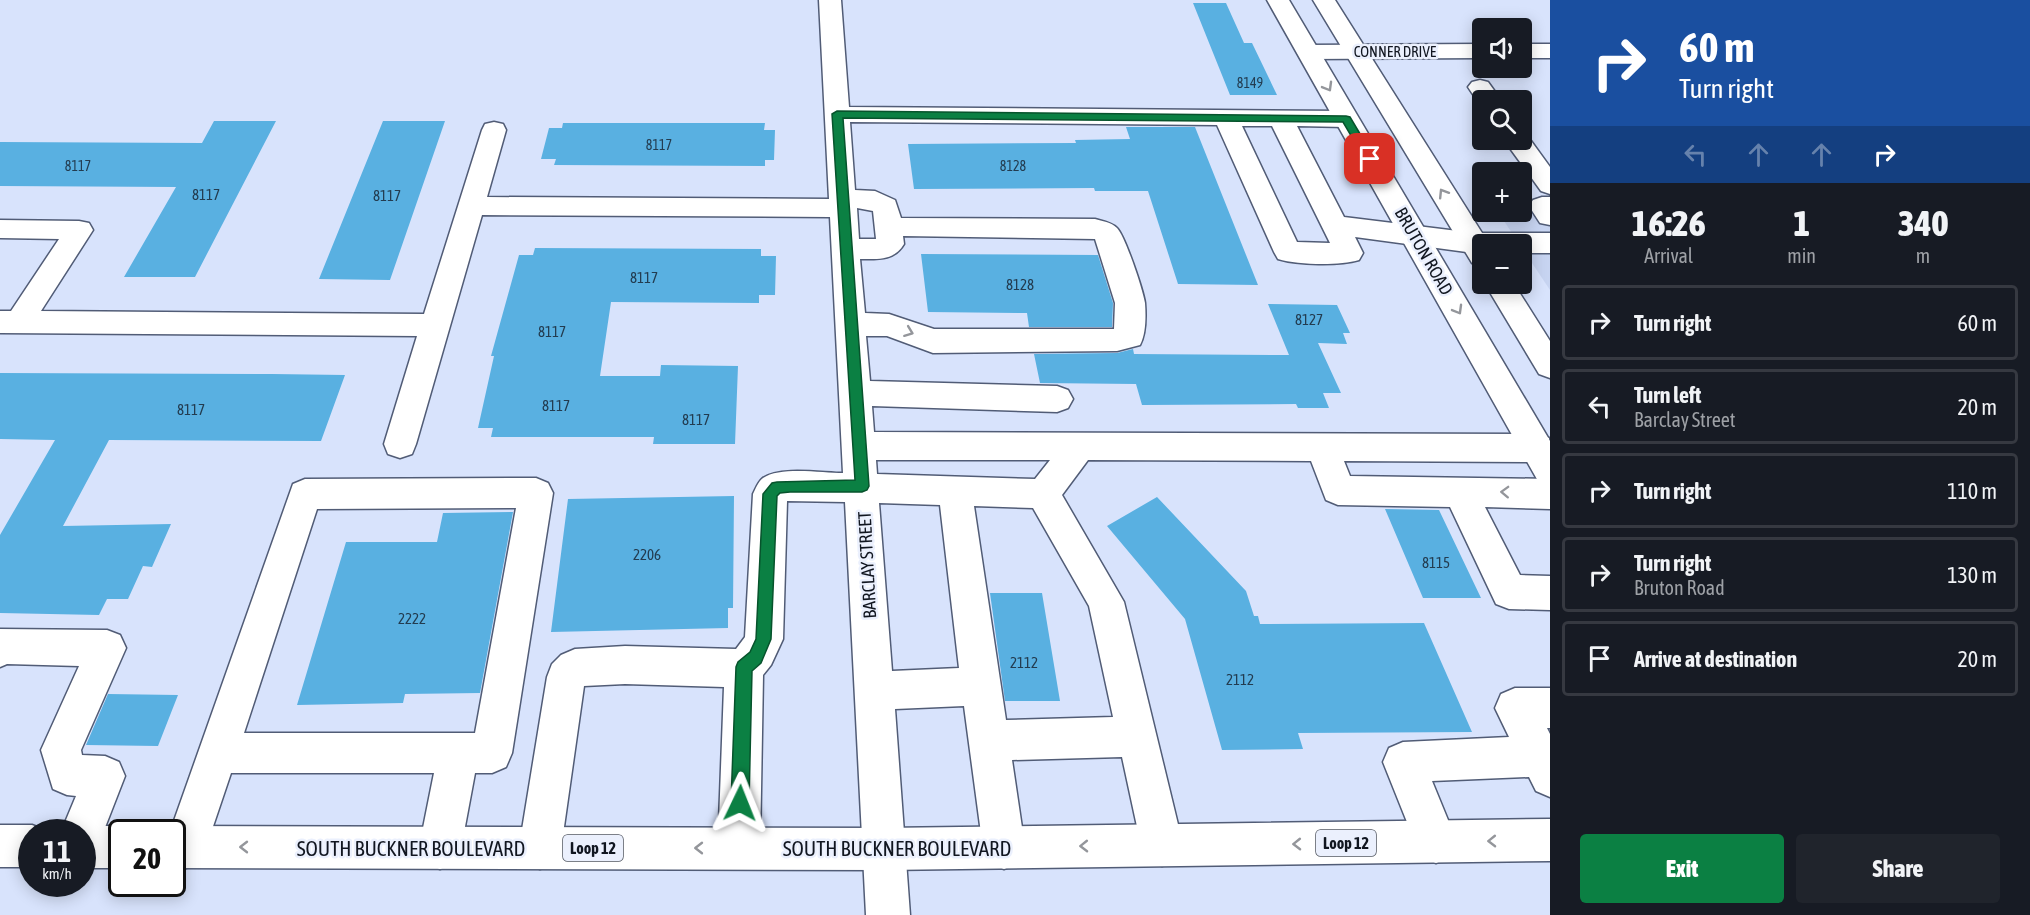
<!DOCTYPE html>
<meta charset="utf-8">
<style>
body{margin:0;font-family:"Asap Condensed",sans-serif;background:#20242c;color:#f1f3f6;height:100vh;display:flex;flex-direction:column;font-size:22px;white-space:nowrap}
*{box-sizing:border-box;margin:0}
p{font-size:20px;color:#9ea1a6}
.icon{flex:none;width:33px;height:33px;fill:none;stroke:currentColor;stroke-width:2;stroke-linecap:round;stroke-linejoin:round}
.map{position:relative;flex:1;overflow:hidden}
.panel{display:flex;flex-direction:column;background:#171b24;width:480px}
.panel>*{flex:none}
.guide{background:#1a4fa0;color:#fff;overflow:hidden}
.controls{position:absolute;left:1472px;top:18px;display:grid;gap:12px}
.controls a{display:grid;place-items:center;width:60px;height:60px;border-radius:6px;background:#171b24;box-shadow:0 3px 15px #0003;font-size:30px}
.speed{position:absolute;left:18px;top:819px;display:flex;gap:12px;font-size:30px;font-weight:700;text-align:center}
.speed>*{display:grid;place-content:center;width:78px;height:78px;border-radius:50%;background:#171b24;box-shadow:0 3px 15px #0003;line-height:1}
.speed small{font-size:15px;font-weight:400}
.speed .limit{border:3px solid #111;border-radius:9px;background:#fff;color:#111}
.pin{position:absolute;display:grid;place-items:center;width:51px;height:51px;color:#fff;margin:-26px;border-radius:12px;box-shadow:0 3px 9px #0006}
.me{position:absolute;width:66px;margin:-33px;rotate:2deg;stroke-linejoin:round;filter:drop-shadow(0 0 4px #0008)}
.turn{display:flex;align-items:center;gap:21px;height:126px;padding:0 30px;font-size:27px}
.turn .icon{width:78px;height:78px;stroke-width:2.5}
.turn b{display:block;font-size:42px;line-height:51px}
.lanes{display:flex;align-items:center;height:57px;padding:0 30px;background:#0003;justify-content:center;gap:30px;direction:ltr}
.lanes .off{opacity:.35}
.eta{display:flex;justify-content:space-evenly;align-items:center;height:102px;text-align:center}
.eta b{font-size:36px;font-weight:800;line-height:42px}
.primary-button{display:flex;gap:12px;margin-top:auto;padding:12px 30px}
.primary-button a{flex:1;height:69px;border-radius:6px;background:#0b8043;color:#fff;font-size:24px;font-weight:800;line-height:69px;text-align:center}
.primary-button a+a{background:#20242c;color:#f1f3f6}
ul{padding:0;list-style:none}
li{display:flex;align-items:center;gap:18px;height:75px;margin:0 12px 9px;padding:0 18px;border:3px solid #363941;border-radius:6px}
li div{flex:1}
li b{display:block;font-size:22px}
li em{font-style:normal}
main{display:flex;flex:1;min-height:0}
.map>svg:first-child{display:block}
</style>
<main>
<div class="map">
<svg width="1550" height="915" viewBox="0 0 1550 915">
<rect width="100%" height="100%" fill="#d8e3fc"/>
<path fill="#c7d4f1" d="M1521,200H1550V290L1498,212H1521Z"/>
<path fill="#59b0e1" d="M1193,3H1226L1244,43H1252L1277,95H1230Z
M214,121H276L195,277H124L176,187L0,186V142L202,143Z
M383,121H445L390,280L319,279Z
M563,123H765L764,130H775L774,160H765V166L554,165L556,159H541L549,128H562Z
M1126,127H1195L1258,285L1178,284L1148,191H1095L1094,188L914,189L908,144L1076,143L1075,140L1130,139Z
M535,248L761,249V256H776L775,295H759V303L611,302L600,376H660L661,365L738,366L735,444H653L654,437H491L493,428H478L494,356H491L519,255H533Z
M921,254L1098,255L1113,303L1112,327H1029L1027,313L928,312Z
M1268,304L1337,305L1350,333H1343L1347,344L1318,343L1341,393H1323L1329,408H1298L1296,404L1142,405L1136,384L1040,383L1034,354L1117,353L1133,349L1134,354L1289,355Z
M0,373L272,374L345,375L321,441L109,440L63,526L171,524L152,567L143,566L128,599H107L99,615L0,613V535L55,440L0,439Z
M734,496L733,608H728V628L551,632L568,499Z
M1157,497L1246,591L1254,616H1258L1260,624L1424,623L1472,732L1298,733L1303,749L1222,750L1185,619L1107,526Z
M1385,509L1439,510L1481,598H1423Z
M513,512L480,693L405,694L403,703L297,705L346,542H437L443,513Z
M990,593H1042L1060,701H1005Z
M108,694L178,695L158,746L86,745Z"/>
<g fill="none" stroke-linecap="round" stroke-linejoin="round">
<g stroke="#515c76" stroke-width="3">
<path id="minor" d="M819,0H841L849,107L1346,111L1355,114L1358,119L1355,124L1346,127L1297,126L1344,217L1474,233H1550V253H1521V244H1482V253H1474L1355,237L1363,253L1359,260C1339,266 1298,265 1278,259L1274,252L1217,125L850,122L855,190L875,191L895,200L901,218L1095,219C1102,221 1111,222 1117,228C1125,236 1143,290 1145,303C1146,316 1146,334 1140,345L1117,351L933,353L887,336H866L870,381L1057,386L1068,390L1073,399L1068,408L1057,412L872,406L874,432L1537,434L1549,438V458L1537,462L1344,461L1350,476L1550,479V509L1485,507L1520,575L1550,576V610L1509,609L1496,604L1450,507L1338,505L1326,500L1311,461L1088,460L1062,495L1124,602L1183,845L1177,860L1162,866L1147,860L1141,845L1122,757L1012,760L1025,848L1019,863L1004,869L989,863L983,848L964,706L895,709L910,915H866L845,502L787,501L783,639L771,665L763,675L760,848L754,863L739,869L724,863L718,848L724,687L625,684L584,686L561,848L555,863L540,869L525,863L519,848L547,677L552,664L561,655L575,649L625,646L736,649L745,637L753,494C756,488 758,482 763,478C780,466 823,473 843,473L830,217L482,215L416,444L412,454L400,458L388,454L384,444L417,336L0,333V311H11L59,239L0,238V220L79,221L89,223L93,230L41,311L424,314L482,130L485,124L494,122L503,124L506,130L487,197L829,199ZM1242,126H1272L1330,243L1297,242ZM857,208L873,211L876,239H859ZM903,236L1095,239L1115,303L1114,329H934L889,314L865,313L860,259C878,259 894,261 904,244ZM876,460H1050L1035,479L877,474ZM879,503L940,505L959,668L892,671ZM974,506L1033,508L1089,606L1113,717L1006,720Z
M1482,44V58L1308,59L1300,57L1297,52L1300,47L1308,45Z
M1521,44H1550V58H1521Z
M1480,80L1488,82L1501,100H1482L1480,105L1468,87L1472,82Z
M1521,133L1526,134L1550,167V194L1541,191L1504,140H1521Z
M1542,197H1550V225L1540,223L1529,206L1533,200Z
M536,478L548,483L553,493L512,753L506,767L492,773H475L461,848L455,863L440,869L425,863L419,848L434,773H231L201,862L186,868L172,863V832H170L293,484L305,479ZM516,508L475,733H244L317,509Z
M0,629L107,630L120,635L126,648L81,750L82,755L105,756L119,762L125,776L97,848L82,854V832H61L76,796L67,795L53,789L41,750L79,666L7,664L0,667Z
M1515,688H1550V728H1547L1550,734V797L1536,791L1529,777L1432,781L1457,842L1451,857L1436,863L1421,857L1383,762L1389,748L1403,742L1509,737L1495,708L1501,694Z"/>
</g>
<g stroke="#515c76" stroke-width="3">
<path id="major" d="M1267,0H1289L1550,441V485L1538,481Z
M1313,0H1335L1489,244H1482V266L1472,263Z
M1485,284H1514L1550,341V378L1539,374Z
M1550,819V861L884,870L172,868V832H157L172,826L884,828Z
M0,825H32L47,831L32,832V867H0Z
M82,826H122L137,832H122V868H82V832H67Z"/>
</g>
<use href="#minor" fill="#fff" fill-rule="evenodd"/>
<use href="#major" fill="#fff" fill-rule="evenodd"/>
</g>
<defs><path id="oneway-chevron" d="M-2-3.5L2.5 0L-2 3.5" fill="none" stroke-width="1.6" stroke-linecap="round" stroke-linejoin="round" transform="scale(1.5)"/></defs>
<g stroke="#94969b">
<use href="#oneway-chevron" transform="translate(1328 87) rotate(60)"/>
<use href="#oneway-chevron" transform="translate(1443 193) rotate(-122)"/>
<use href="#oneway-chevron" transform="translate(1458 310) rotate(60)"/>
<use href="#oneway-chevron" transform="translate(909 332) rotate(21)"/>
<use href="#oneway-chevron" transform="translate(1505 492) rotate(-178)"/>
<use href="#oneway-chevron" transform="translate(1492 841) rotate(179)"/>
<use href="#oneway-chevron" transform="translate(1297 844) rotate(179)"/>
<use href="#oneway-chevron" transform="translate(1084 846) rotate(179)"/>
<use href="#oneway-chevron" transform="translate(244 847) rotate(-180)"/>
<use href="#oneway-chevron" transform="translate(699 848) rotate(180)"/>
</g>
<path fill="#0b8043" stroke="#07532c" stroke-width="1.5" d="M837,111L1346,116L1350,117L1375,159L1370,162L1366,161L1343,122L843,118L869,486L867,490L862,492H790L780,493L777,496L771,639L761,663L752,671L749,803L746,809L740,812L734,809L731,803L736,667L738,662L750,652L756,639L763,494L772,483L777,482L855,480L832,114Z"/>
<g text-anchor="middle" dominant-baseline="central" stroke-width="5" stroke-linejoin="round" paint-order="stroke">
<g font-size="14" fill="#233c50">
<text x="1250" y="83">8149</text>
<text x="659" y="145">8117</text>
<text x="78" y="166">8117</text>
<text x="1013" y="166">8128</text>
</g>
<g font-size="15" fill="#111620" stroke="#ebf0fd">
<text x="1395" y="51">CONNER DRIVE</text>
</g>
<g font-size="15" fill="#233c50">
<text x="206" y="194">8117</text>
<text x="387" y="195">8117</text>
<text x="644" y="277">8117</text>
<text x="1020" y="284">8128</text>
<text x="1309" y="319">8127</text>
<text x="552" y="331">8117</text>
<text x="556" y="405">8117</text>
<text x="191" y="409">8117</text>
<text x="696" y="419">8117</text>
<text x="647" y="554">2206</text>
<text x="1436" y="562">8115</text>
<text x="412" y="618">2222</text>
<text x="1024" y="662">2112</text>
<text x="1240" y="679">2112</text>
</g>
<g fill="#ebf0fd" stroke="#525762" stroke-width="1.5">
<rect x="1316" y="830" width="60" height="26" rx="4.5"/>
<rect x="563" y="835" width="60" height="26" rx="4.5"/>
</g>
<g font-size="16" font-weight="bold" fill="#111620">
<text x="1346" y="843">Loop 12</text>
<text x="593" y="848">Loop 12</text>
</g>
<g font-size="18" fill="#111620" stroke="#ebf0fd">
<text transform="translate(1424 251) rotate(60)">BRUTON ROAD</text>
<text transform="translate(867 565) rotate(-93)">BARCLAY STREET</text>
</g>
<g font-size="21" fill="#111620" stroke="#ebf0fd">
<text x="411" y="848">SOUTH BUCKNER BOULEVARD</text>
<text x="897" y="848">SOUTH BUCKNER BOULEVARD</text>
</g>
</g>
</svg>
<div class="controls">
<a><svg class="icon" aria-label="sound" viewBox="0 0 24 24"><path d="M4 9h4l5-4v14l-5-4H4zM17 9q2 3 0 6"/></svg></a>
<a><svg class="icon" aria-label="search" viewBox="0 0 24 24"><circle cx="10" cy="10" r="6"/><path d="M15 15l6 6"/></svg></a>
<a>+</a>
<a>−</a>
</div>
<div class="speed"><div>11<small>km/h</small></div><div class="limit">20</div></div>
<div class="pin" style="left:1370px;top:159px;background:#d93025"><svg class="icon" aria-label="arrive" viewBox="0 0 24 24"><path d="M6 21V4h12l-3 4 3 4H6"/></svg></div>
<svg class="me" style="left:740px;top:803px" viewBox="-20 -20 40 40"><path d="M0-17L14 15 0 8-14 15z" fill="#0b8043" stroke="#fff" stroke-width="4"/></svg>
</div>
<section class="panel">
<div class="guide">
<div class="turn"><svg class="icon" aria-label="right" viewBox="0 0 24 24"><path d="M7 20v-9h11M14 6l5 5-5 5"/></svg><div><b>60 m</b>Turn right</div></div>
<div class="lanes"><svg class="icon off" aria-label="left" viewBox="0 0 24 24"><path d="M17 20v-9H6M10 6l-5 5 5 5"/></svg><svg class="icon off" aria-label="ahead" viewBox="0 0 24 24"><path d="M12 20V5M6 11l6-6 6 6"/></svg><svg class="icon off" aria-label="ahead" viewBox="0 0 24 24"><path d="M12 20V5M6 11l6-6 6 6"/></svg><svg class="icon" aria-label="right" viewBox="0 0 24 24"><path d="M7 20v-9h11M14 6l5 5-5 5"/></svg></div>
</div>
<div class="eta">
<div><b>16:26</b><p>Arrival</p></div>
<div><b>1</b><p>min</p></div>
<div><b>340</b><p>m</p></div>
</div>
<ul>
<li><svg class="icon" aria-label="right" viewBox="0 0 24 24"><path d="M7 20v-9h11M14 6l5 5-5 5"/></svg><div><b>Turn right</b></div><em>60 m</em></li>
<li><svg class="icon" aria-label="left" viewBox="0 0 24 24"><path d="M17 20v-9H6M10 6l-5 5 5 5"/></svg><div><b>Turn left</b><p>Barclay Street</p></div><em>20 m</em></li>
<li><svg class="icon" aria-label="right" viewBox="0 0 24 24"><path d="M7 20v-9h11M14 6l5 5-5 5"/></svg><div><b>Turn right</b></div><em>110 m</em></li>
<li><svg class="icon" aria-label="right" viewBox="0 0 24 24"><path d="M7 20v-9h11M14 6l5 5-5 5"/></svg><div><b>Turn right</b><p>Bruton Road</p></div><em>130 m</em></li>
<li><svg class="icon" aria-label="arrive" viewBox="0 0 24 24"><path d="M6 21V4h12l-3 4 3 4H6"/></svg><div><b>Arrive at destination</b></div><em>20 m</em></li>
</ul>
<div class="primary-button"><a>Exit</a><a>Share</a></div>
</section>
</main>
